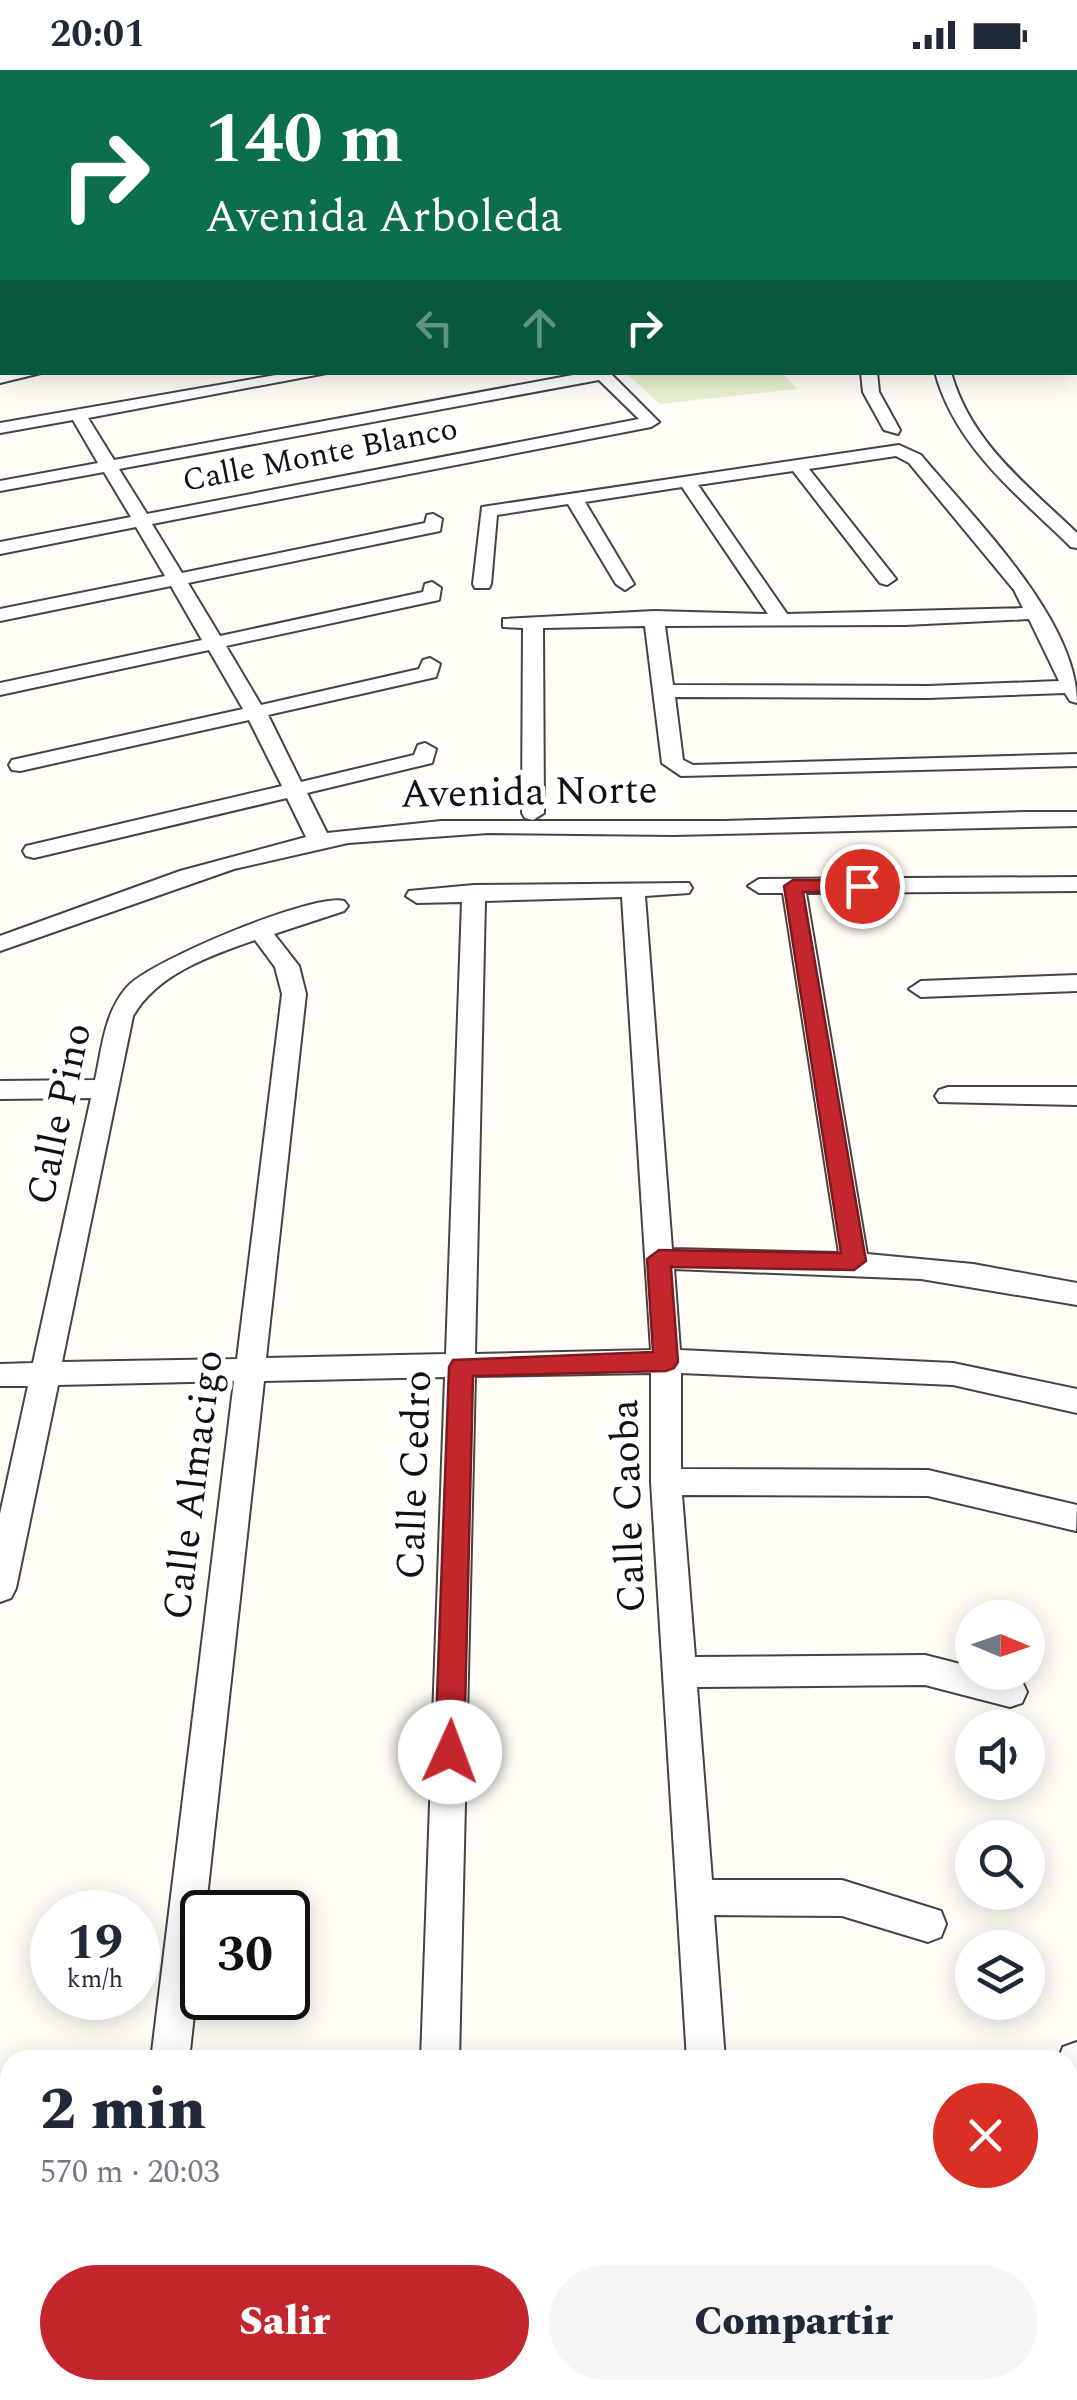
<!DOCTYPE html>
<html lang="es">
<meta charset="utf-8">
<style>
body{margin:0;font-family:Spectral,serif;background:#f6f6f7;color:#1f2937;height:100vh;display:flex;flex-direction:column;font-size:38px;white-space:nowrap}
*{box-sizing:border-box;margin:0}
p{font-size:32px;color:#747a83}
.icon{flex:none;width:55px;height:55px;fill:none;stroke:currentColor;stroke-width:2;stroke-linecap:round;stroke-linejoin:round}
.map{position:relative;flex:1;overflow:hidden}
.panel{position:absolute;left:0px;top:1980px;width:1078px;height:350px;display:flex;flex-direction:column;background:#fff;border-radius:30px 30px 0 0;box-shadow:0 5px 25px #0003}
.panel>*{flex:none}
.banner{position:absolute;left:0px;top:0px;width:1078px;height:305px;box-shadow:0 5px 25px #0003;background:#0b6e4f;color:#fff;overflow:hidden}
.needle{width:65px;rotate:92deg}
.buttons{position:absolute;left:955px;top:1530px;display:grid;gap:20px}
.buttons a{display:grid;place-items:center;width:90px;height:90px;border-radius:50%;background:#fff;box-shadow:0 5px 25px #0003;font-size:50px}
.speed{position:absolute;left:30px;top:1820px;display:flex;gap:20px;font-size:50px;font-weight:700;text-align:center}
.speed>*{display:grid;place-content:center;width:130px;height:130px;border-radius:50%;background:#fff;box-shadow:0 5px 25px #0003;line-height:1}
.speed small{font-size:25px;font-weight:400}
.speed .limit{border:5px solid #111;border-radius:15px;background:#fff;color:#111}
.pin{position:absolute;display:grid;place-items:center;width:85px;height:85px;color:#fff;margin:-42px;border:5px solid #fff;border-radius:50%;box-shadow:0 2px 10px #0007}
.me{position:absolute;width:110px;margin:-55px;rotate:2deg;stroke-linejoin:round;filter:drop-shadow(0 0 8px #0008)}
.turn{display:flex;align-items:center;gap:35px;height:210px;padding:0 40px;font-size:45px}
.turn .icon{width:130px;height:130px;stroke-width:2.5}
.turn b{display:block;font-size:70px;line-height:85px}
.lanes{display:flex;align-items:center;height:95px;padding:0 40px;background:#0003;justify-content:center;gap:50px;direction:ltr}
.lanes .off{opacity:.35}
.round{display:grid;place-items:center;flex:none;width:105px;height:105px;border-radius:52px;background:#f6f6f7}
.summary{display:flex;align-items:center;justify-content:space-between;height:170px;padding:0 40px}
h1{font-size:60px;font-weight:800;line-height:75px}
.cta{display:flex;gap:20px;margin-top:auto;padding:20px 40px}
.cta a{flex:1;height:115px;border-radius:60px;background:#c4262e;color:#fff;font-size:40px;font-weight:800;line-height:115px;text-align:center}
.cta a+a{background:#f6f6f7;color:#1f2937}
.status{display:flex;justify-content:space-between;align-items:center;height:70px;padding:0 50px;background:#fff;direction:ltr}
.status svg{height:28px;fill:currentColor}
.map>svg:first-child{display:block}
</style>
<div class="status"><b>20:01</b><svg viewBox="0 0 49 12"><path d="M0 12V9h3v3zM5 12V6h3v6zM10 12V3h3v9zM15 12V0h3v12zM26 1h20v11H26zM47 4h2v5h-2z"/></svg></div>
<div class="map">
<svg width="1077" height="2330" viewBox="0 0 1077 2330">
<rect width="100%" height="100%" fill="#fffdf5"/>
<path fill="#e6f2cf" d="M626,303H783L797,319L660,334Z"/>
<g fill="none" stroke-linecap="round" stroke-linejoin="round">
<g stroke="#444" stroke-width="4">
<path id="minor" d="M757,0H778L779,2H759Z
M1075,28H1077V36H1075Z
M1075,135H1077V144H1075Z
M1075,215H1077V230H1075Z
M45,302L0,313V303Z
M293,302H332L88,348L114,390L589,302H609L659,352L651,357L152,454L182,503L425,453L427,445L433,444L442,449L440,461L188,513L220,566L423,522L425,514L432,512L441,518L439,530L226,576L261,635L419,599L423,590L430,588L440,594L436,607L268,645L301,712L414,685L418,675L425,673L436,679L432,693L307,723L327,763L441,751H725L1027,742H1077V756L674,765L488,763L348,773L234,799L0,881V866L180,801L306,767L287,728L34,788L26,786L23,781L26,776L282,716L249,650L20,701L12,700L9,695L12,690L243,639L209,580L0,625V613L202,570L171,516L0,551V539L165,506L136,457L0,484V472L131,447L104,402L0,421V411L98,393L73,350L0,363V353ZM599,310L639,349L147,444L119,399Z
M861,302H877L879,322L900,360L898,364L884,360L863,322Z
M935,302H951C970,372 1027,415 1077,463V478L1071,477C1018,425 955,377 935,302Z
M899,375L921,385C974,449 1077,549 1077,633L1070,631L1065,623L928,628L675,627L683,690L693,695L1077,684V696L681,706L662,693L645,556L543,558L544,743L533,750L525,748L522,743L523,558L503,557V549L654,541L768,544L682,417L585,432L634,514L625,520L616,514L568,434L497,445L491,514L489,518H475L473,514L482,437ZM896,386L909,393L1014,520L1023,538L787,544L698,415L793,401L880,513L887,515L896,509L809,399ZM1029,549L1059,611L928,616L673,615L665,556L905,555Z
M1077,807V821L806,823L867,1184L973,1194L1077,1213V1235L921,1209L674,1199L680,1280L953,1293L1077,1319V1343L953,1315L681,1303V1399L928,1400L1077,1435L1076,1461L928,1426L682,1425L695,1587L925,1585L972,1597V1602H992L1022,1611L1027,1622L1022,1633L1010,1637L925,1615L697,1617L712,1810H842L941,1841L946,1854L941,1867L928,1872L842,1846L714,1845L725,1990H687L651,1412V1303L475,1306L459,1990H421L445,1307L264,1311L189,1990H151L234,1311L58,1315L16,1518L11,1528L0,1532V1444L28,1316H0V1294L33,1293L91,1028L0,1029V1011L95,1010C102,979 104,943 127,917C150,891 313,823 344,831L348,836L344,841L274,864L299,896L306,924L266,1288L446,1284L462,832L417,833L406,826L409,821L474,815L689,813L692,818L689,823L645,826L672,1179L839,1183L783,823H759L748,816L759,809ZM622,827L651,1280L475,1284L485,831ZM255,870L275,897L282,924L237,1289L62,1292L133,946C158,903 210,886 255,870Z
M1077,905V921L921,927L909,919L921,911Z
M948,1017H1077V1035L939,1032L935,1026L939,1020Z
M1077,1972V2039L1068,2042V1990H1058L1063,1977Z
M0,2137H10V2177H0Z
M883,2320H931L927,2330H878Z"/>
</g>
<use href="#minor" fill="#fff" fill-rule="evenodd"/>
</g>
<path fill="#c4262e" stroke="#7f191e" stroke-width="2.5" d="M793,810H862L872,816L862,822H803L866,1191L854,1200L671,1197L678,1292L674,1298L666,1301L473,1306L464,1682L460,1691L450,1695L439,1691L435,1682L449,1297L453,1290L653,1282L647,1189L659,1180L841,1183L784,816Z"/>
<g text-anchor="middle" dominant-baseline="central" stroke-width="10" stroke-linejoin="round" paint-order="stroke">
<g font-size="32" fill="#111" stroke="#fff">
<text transform="translate(320 385) rotate(-11)">Calle Monte Blanco</text>
</g>
<g font-size="40" fill="#111" stroke="#fff">
<text transform="translate(529 723) rotate(-1)">Avenida Norte</text>
<text transform="translate(60 1044) rotate(-78)">Calle Pino</text>
<text transform="translate(415 1405) rotate(-88)">Calle Cedro</text>
<text transform="translate(194 1415) rotate(-83)">Calle Almacigo</text>
<text transform="translate(629 1436) rotate(-92)">Calle Caoba</text>
</g>
</g>
</svg>
<div class="buttons">
<a><svg class="needle" viewBox="-14 -14 28 28"><path d="M0-13l5 13h-10z" fill="#e53935"/><path d="M0 13l5-13h-10z" fill="#747a83"/></svg></a>
<a><svg class="icon" aria-label="sound" viewBox="0 0 24 24"><path d="M4 9h4l5-4v14l-5-4H4zM17 9q2 3 0 6"/></svg></a>
<a><svg class="icon" aria-label="search" viewBox="0 0 24 24"><circle cx="10" cy="10" r="6"/><path d="M15 15l6 6"/></svg></a>
<a><svg class="icon" aria-label="layers" viewBox="0 0 24 24"><path d="M12 4l9 5-9 5-9-5zM3 14l9 5 9-5"/></svg></a>
</div>
<div class="speed"><div>19<small>km/h</small></div><div class="limit">30</div></div>
<div class="pin" style="left:862px;top:816px;background:#d93025"><svg class="icon" aria-label="arrive" viewBox="0 0 24 24"><path d="M6 21V4h12l-3 4 3 4H6"/></svg></div>
<svg class="me" style="left:450px;top:1682px" viewBox="-20 -20 40 40"><circle r="19" fill="#fff"/><path d="M0-13L10 11 0 6-10 11z" fill="#c4262e"/></svg>
<div class="banner">
<div class="turn"><svg class="icon" aria-label="right" viewBox="0 0 24 24"><path d="M7 20v-9h11M14 6l5 5-5 5"/></svg><div><b>140 m</b>Avenida Arboleda</div></div>
<div class="lanes"><svg class="icon off" aria-label="left" viewBox="0 0 24 24"><path d="M17 20v-9H6M10 6l-5 5 5 5"/></svg><svg class="icon off" aria-label="ahead" viewBox="0 0 24 24"><path d="M12 20V5M6 11l6-6 6 6"/></svg><svg class="icon" aria-label="right" viewBox="0 0 24 24"><path d="M7 20v-9h11M14 6l5 5-5 5"/></svg></div>
</div>
<section class="panel">
<div class="summary"><div><h1>2 min</h1><p>570 m · 20:03</p></div><a class="round" style="background:#d93025;color:#fff"><svg class="icon" aria-label="close" viewBox="0 0 24 24"><path d="M6 6l12 12M18 6L6 18"/></svg></a></div>
<div class="cta"><a>Salir</a><a>Compartir</a></div>
</section>
</div>
